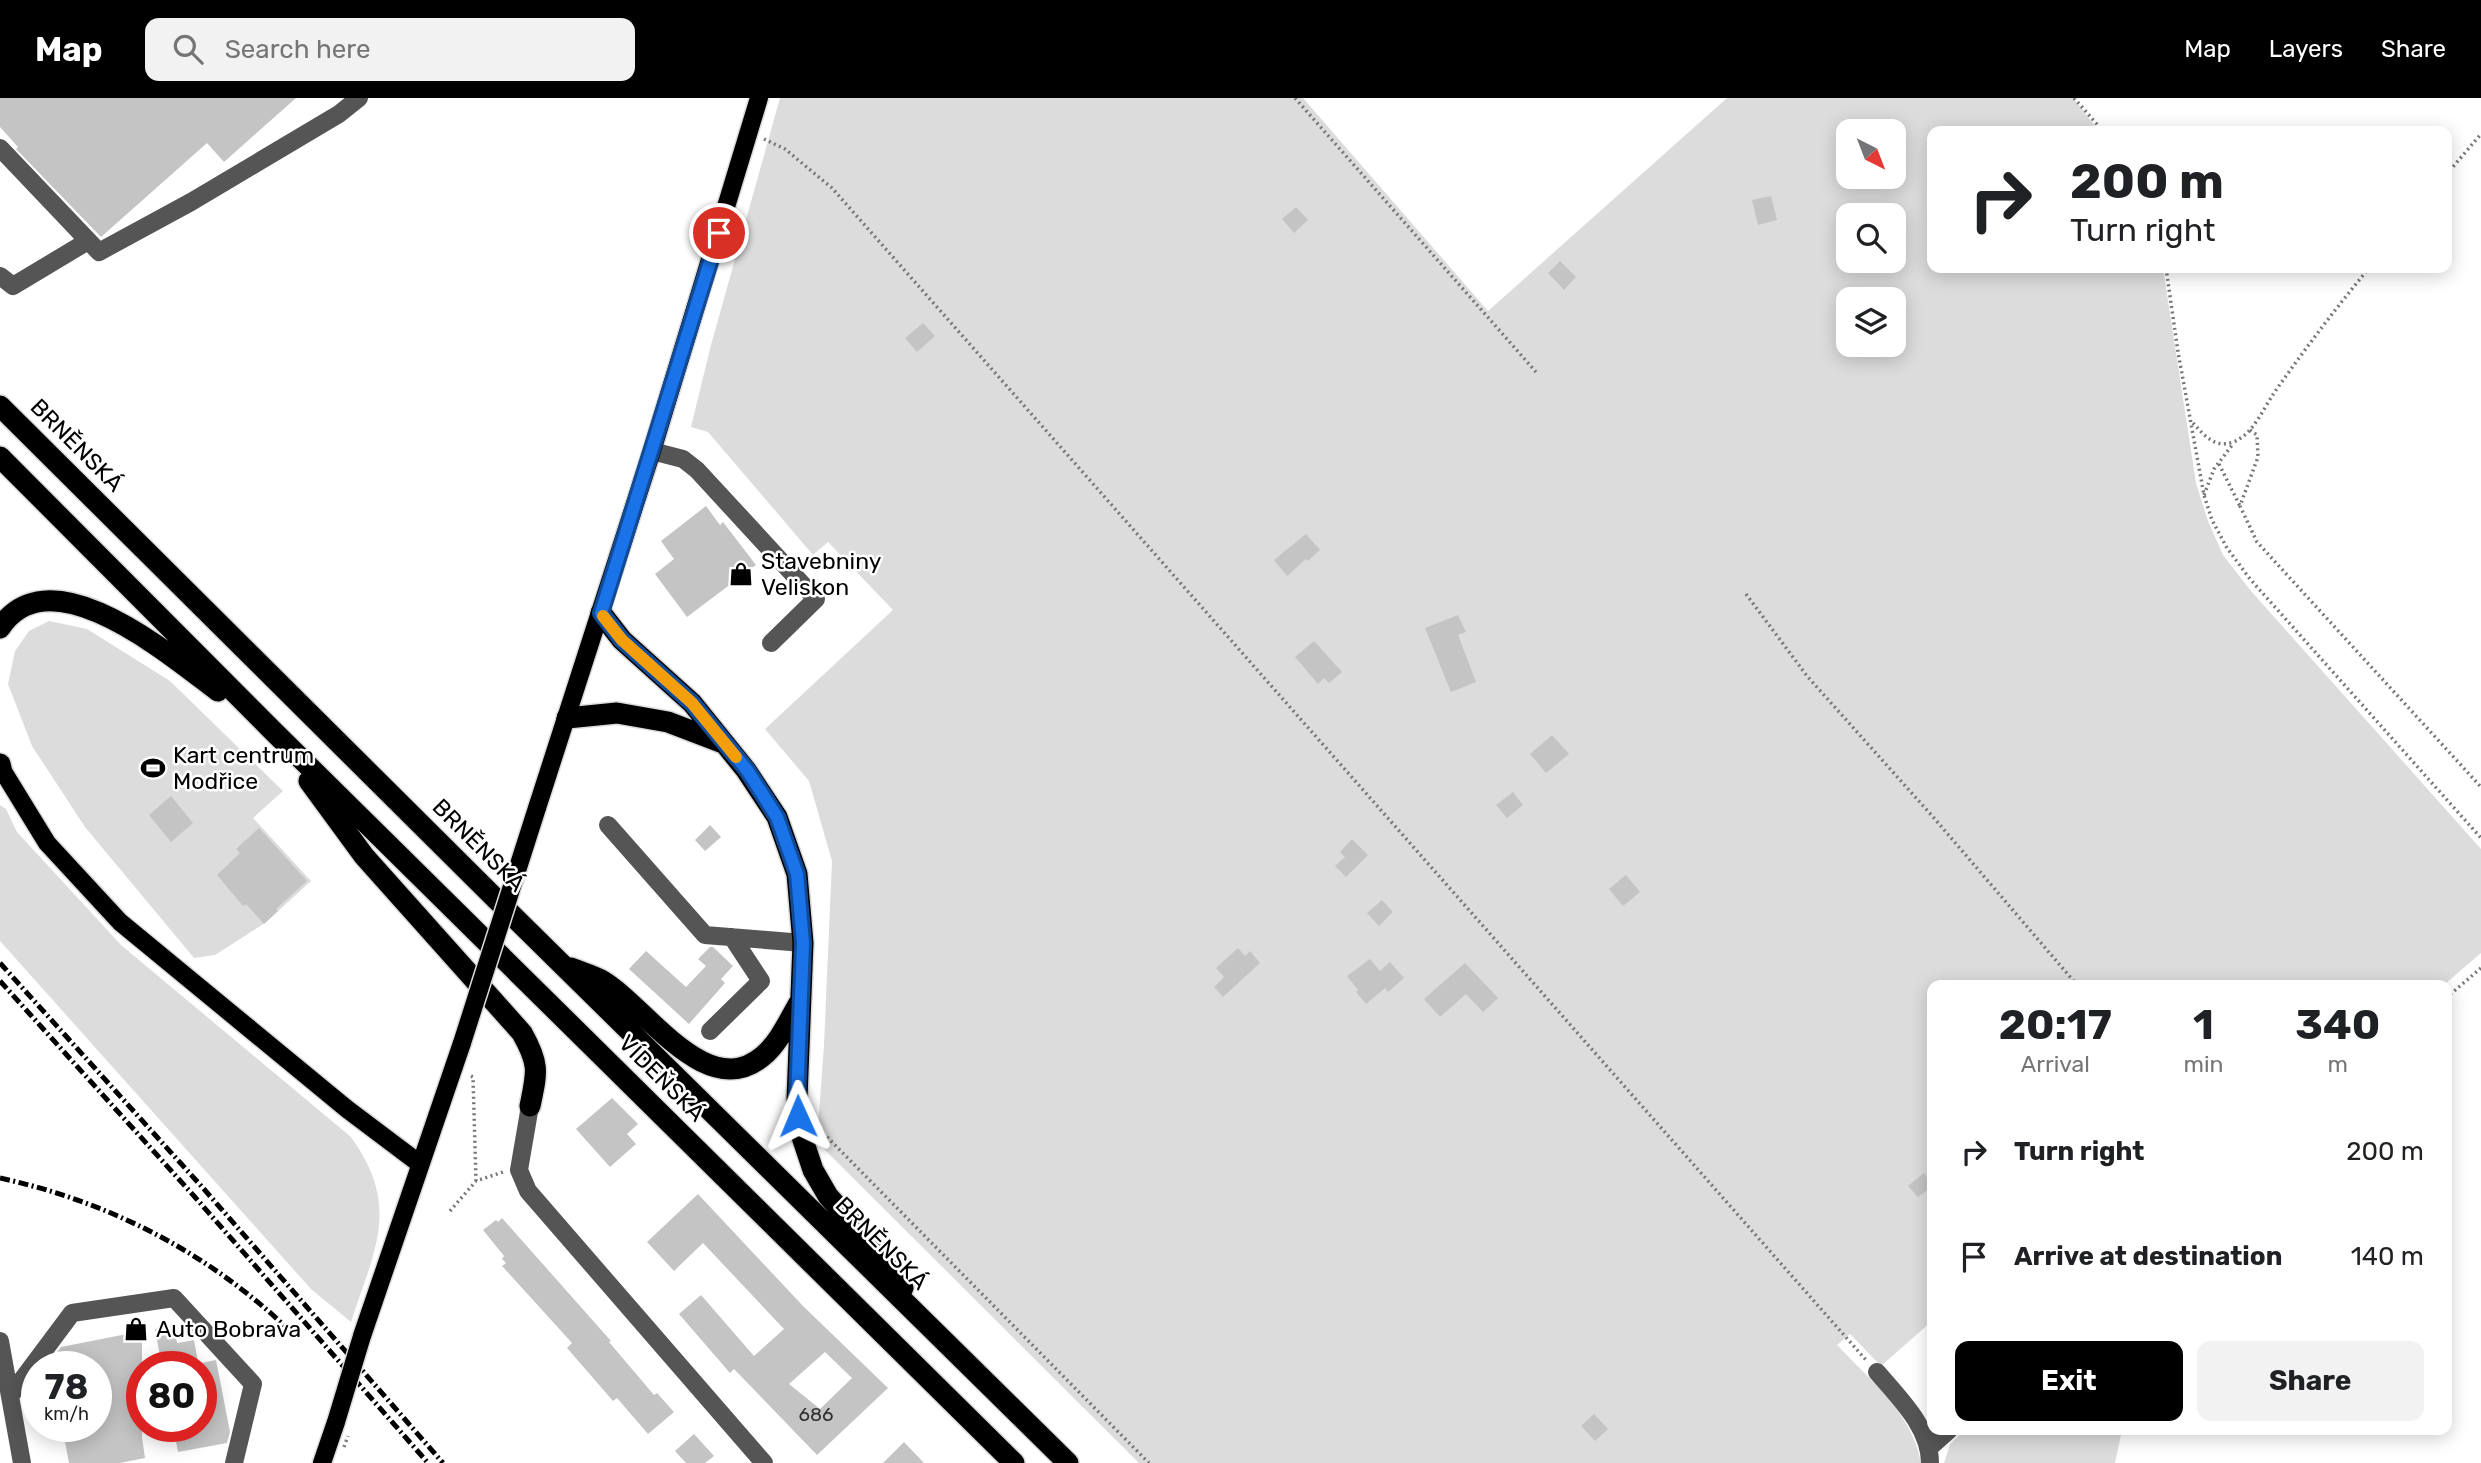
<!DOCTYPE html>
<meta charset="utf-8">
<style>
body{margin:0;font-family:Rubik,sans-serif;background:#f2f2f2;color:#202124;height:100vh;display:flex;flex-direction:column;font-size:26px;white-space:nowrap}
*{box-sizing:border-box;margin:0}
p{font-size:23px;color:#757577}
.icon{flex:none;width:38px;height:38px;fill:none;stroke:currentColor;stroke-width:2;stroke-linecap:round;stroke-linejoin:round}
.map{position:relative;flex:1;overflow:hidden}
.details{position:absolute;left:1927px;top:882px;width:525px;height:455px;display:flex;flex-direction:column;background:#fff;border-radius:14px;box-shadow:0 4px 18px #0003}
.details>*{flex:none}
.guide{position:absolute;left:1927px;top:28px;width:525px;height:147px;border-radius:14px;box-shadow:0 4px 18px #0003;background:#fff;color:#202124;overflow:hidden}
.needle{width:46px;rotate:138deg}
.buttons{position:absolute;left:1836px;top:21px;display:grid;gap:14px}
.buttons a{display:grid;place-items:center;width:70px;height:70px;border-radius:14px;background:#fff;box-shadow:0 4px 18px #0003;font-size:35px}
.speed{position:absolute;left:21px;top:1253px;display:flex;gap:14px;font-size:35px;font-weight:700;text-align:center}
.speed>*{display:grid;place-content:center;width:91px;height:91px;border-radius:50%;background:#fff;box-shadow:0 4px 18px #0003;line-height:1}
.speed small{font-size:18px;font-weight:400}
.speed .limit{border:10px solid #d22;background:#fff;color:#111}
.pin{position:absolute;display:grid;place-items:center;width:60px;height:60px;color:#fff;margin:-30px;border:4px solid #fff;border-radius:50%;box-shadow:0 2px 7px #0007}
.me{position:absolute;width:77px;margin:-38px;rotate:359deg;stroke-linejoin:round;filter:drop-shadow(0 0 5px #0008)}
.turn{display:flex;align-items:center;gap:24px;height:147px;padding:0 28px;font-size:32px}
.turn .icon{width:91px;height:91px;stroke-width:2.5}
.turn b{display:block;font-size:49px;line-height:60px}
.eta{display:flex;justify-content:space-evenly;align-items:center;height:119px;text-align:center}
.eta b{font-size:42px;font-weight:700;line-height:49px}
.button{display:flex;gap:14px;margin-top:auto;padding:14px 28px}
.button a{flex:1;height:80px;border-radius:14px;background:#000;color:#fff;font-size:28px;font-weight:700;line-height:80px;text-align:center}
.button a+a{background:#f2f2f2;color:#202124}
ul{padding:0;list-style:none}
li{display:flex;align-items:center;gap:21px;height:105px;padding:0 28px}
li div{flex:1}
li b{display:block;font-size:26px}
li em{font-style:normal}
header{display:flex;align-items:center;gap:42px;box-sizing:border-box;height:98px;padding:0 35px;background:#000;color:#fff}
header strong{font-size:33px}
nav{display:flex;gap:38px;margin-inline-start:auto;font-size:24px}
.search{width:490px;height:63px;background:#f2f2f2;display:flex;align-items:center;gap:18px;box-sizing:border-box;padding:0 24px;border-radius:14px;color:#757577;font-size:26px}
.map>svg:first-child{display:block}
</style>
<header>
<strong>Map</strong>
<div class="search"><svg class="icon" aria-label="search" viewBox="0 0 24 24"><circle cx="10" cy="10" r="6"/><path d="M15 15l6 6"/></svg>Search here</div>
<nav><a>Map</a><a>Layers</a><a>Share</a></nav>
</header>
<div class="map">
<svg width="2481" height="1365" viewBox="0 0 2481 1365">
<rect width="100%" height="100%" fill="#fff"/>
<path fill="#dcdcdc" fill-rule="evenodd" d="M780,0H1303L1488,213L1727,0H2073L2099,33H1932V170H2163L2196,385L2208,423L2223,457L2251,493L2481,751V855L2444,887H1932V1223L1881,1268L1850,1236L1837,1247C1870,1282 1913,1316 1921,1365H1139L817,1044L824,947L832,763L809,683L765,631L893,512L828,444L813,457L708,334L691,329L711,247ZM1848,33H1894V79H1848ZM1848,117H1894V163H1848ZM1848,201H1894V247H1848Z
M49,523L87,531L170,583L283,693L253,720L311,783L265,825L215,857L194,860L85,729L32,648L8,586L15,553L29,533Z
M0,707L6,711L17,734L121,847L351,1039C401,1109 375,1150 351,1224L311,1191L0,843Z
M1965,1332H2122L2115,1365H1944L1950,1346Z"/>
<path fill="#c4c4c4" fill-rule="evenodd" d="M0,0H296L224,64L207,45L101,139L16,51L18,49L0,29Z
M1771,98L1777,122L1758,127L1752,102Z
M1296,109L1308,122L1294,135L1282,121Z
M1560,163L1576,179L1564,192L1548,175Z
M923,225L935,238L917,254L905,240Z
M706,408L720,427L723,424L756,467L687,519L655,476L674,461L661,443Z
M1306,436L1320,452L1308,463L1306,461L1287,478L1274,462Z
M1458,517L1466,534L1458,537L1476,584L1451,594L1425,530Z
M1314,543L1342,574L1329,585L1324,580L1318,586L1295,559Z
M1552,637L1569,656L1546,675L1530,656Z
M1513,694L1523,707L1507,720L1496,707Z
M171,698L193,725L171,744L149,717Z
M710,727L721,739L705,753L695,742Z
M259,730L307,783L276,811L278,813L264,826L246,806L243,808L217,777L240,755L236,751Z
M1352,741L1368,757L1346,779L1335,768L1345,759L1340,754Z
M1626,777L1640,794L1623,808L1609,791Z
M1382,802L1393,814L1379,828L1367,815Z
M710,849H713L733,868L721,881L725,885L689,926L629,871L646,853L686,889L706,868L698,861Z
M1238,850L1245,858L1250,853L1260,865L1223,899L1214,889L1224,879L1216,870Z
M1370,861L1380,873L1390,864L1404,880L1388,894L1385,890L1366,906L1356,894L1358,892L1347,878Z
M1465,865L1498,900L1483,914L1466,896L1440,919L1424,901Z
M612,1000L638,1026L627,1036L636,1046L610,1069L576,1031Z
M1924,1075L1932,1088L1918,1099L1908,1088Z
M698,1096L803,1208L888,1290L817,1357L734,1271L730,1275L679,1216L701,1197L754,1258L784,1231L703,1145L674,1173L647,1144ZM825,1254L852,1280L820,1311L789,1286Z
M502,1120L611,1243L609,1244L654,1297L657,1295L674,1314L648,1336L617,1300L613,1303L567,1250L572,1245L502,1168L506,1165L502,1161L504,1158L483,1132L496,1122L498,1124Z
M174,1227L177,1245L194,1242L199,1269H162L155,1231Z
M142,1233V1339L145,1360L120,1365H69L62,1328H96V1269H52L51,1263L61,1249Z
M216,1262L230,1334L227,1345L178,1354L173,1328H201V1265Z
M1594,1316L1608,1331L1595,1343L1581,1328Z
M694,1336L714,1358L705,1365H686L675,1353Z
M904,1344L924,1365H883Z"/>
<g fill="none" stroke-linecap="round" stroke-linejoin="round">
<g stroke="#dbdbdb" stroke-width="21">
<path id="major" d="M1,670L47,745L120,824L347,1011L420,1066
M537,710L652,353L759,0
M362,1238L462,945
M322,1365L336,1324"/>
</g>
<g stroke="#dbdbdb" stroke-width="24">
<path id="highway" d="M0,308L520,825L1068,1365
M0,359L272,632L1014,1365
M601,515L622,542L692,605L746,672L777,719L797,776L803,845L797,1001L801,1036L813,1072L828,1098L881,1157L903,1190
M0,530C50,454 171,558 218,593
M567,620L617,615L668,624L723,645
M0,666L1,670
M309,683L364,758L522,935C540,967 537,974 530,1008
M571,870C581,874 592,877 601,882C645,907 706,1006 763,958C779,945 789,922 799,905"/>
</g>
<path stroke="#777" stroke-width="3.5" stroke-dasharray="2 3.5" stroke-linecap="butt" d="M1295,0L1536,274
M2074,0L2103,33
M764,41L785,51L832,90L1866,1262
M2446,77L2481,36
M2166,170L2178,254L2204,397L2212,422L2227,450L2250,481L2481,740
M2193,325C2204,337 2215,351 2233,344C2253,337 2263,311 2274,295C2304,252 2336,210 2369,170
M2250,332L2257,337L2258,359L2240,408L2257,444L2481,689
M2219,366L2240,408
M2204,397L2214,371L2233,346
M1746,496L1807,578L1934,720L2077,887
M2446,900L2481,870
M471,978L473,979L476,1083
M827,1039L1149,1365
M450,1113L476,1083L503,1074"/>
<path stroke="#555" stroke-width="18" d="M0,50L99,154L191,104L339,16L359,0
M0,178L13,188L88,143
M652,353L683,361L697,372L816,501L771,545
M608,727L705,837L803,845
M710,933L761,883L732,839
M530,1008L519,1072L528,1093L764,1365
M0,1243L22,1365
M1877,1274C1899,1300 1930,1329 1930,1365
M10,1298L72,1215L174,1200L253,1286L234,1365
M1930,1349L1949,1332"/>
<use href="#major" stroke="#000" stroke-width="18"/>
<use href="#highway" stroke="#000" stroke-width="21"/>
<path stroke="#000" stroke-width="5" stroke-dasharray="10 3.5 2 3.5" stroke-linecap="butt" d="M0,865L203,1090L443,1365
M0,883L194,1098L428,1365
M0,1080C110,1104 209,1155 290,1233"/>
<g stroke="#dbdbdb" stroke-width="21" stroke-linecap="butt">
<path id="major-bridge" d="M462,945L537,710
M336,1324L362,1238"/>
</g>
<path stroke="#777" stroke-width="3.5" stroke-dasharray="2 3.5" stroke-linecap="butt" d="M344,1349L348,1338"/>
<use href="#major-bridge" stroke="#000" stroke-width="18"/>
</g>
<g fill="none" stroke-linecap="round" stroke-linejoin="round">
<g stroke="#114b97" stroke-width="18">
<path id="route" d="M719,135L601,515L622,542L692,605L747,672L777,719L797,776L803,845L797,1001L798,1018"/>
</g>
<use href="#route" stroke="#1a73e8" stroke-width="12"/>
<path stroke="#f59e0b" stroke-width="12" d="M603,518L622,542L692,605L736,659"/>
</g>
<defs>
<g id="shop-bare" transform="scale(1.89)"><path d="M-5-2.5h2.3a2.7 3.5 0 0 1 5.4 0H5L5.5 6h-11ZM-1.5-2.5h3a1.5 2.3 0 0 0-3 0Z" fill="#000" stroke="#fff" stroke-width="2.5" paint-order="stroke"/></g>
<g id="stadium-bare" transform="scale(1.89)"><path d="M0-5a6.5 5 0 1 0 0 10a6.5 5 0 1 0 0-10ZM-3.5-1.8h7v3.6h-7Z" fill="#000" stroke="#fff" stroke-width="2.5" paint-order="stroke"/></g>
</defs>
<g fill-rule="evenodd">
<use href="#shop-bare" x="741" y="476"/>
<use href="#stadium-bare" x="153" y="670"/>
<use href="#shop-bare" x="136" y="1231"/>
</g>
<g text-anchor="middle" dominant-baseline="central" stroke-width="5" stroke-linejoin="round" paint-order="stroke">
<g font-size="19" fill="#313131">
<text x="816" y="1316">686</text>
</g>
<g font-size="23" fill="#000" stroke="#fff">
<text transform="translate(77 347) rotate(45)">BRNĚNSKÁ</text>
<text transform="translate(479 747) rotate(45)">BRNĚNSKÁ</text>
<text transform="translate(662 980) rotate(45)">VÍDEŇSKÁ</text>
<text transform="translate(882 1145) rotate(45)">BRNĚNSKÁ</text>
</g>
<g font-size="23" fill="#000" stroke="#fff" text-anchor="start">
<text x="761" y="463">Stavebniny<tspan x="761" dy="26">Veliskon</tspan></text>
<text x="173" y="657">Kart centrum<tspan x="173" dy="26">Modřice</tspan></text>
<text x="156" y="1231">Auto Bobrava</text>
</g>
</g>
</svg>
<div class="buttons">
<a><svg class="needle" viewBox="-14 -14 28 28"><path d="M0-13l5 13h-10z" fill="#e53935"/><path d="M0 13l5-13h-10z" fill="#757577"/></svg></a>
<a><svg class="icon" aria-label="search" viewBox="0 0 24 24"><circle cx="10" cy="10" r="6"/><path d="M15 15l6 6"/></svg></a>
<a><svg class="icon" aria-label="layers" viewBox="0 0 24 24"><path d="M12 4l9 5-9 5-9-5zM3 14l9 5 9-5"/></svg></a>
</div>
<div class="speed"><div>78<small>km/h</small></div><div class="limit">80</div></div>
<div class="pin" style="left:719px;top:135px;background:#d93025"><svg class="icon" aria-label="arrive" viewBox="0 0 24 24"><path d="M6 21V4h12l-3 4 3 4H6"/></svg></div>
<svg class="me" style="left:798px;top:1018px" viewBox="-20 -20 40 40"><path d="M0-17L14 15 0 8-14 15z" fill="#1a73e8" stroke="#fff" stroke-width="4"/></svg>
<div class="guide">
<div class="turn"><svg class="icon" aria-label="right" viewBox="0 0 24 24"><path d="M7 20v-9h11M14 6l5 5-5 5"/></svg><div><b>200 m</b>Turn right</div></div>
</div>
<section class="details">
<div class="eta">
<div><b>20:17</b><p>Arrival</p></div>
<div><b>1</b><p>min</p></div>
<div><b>340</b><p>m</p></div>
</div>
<ul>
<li><svg class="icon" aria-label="right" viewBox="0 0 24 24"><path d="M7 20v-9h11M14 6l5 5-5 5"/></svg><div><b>Turn right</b></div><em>200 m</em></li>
<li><svg class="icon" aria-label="arrive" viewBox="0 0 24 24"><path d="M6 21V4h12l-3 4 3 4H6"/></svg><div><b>Arrive at destination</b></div><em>140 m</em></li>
</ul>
<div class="button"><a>Exit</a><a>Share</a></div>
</section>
</div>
